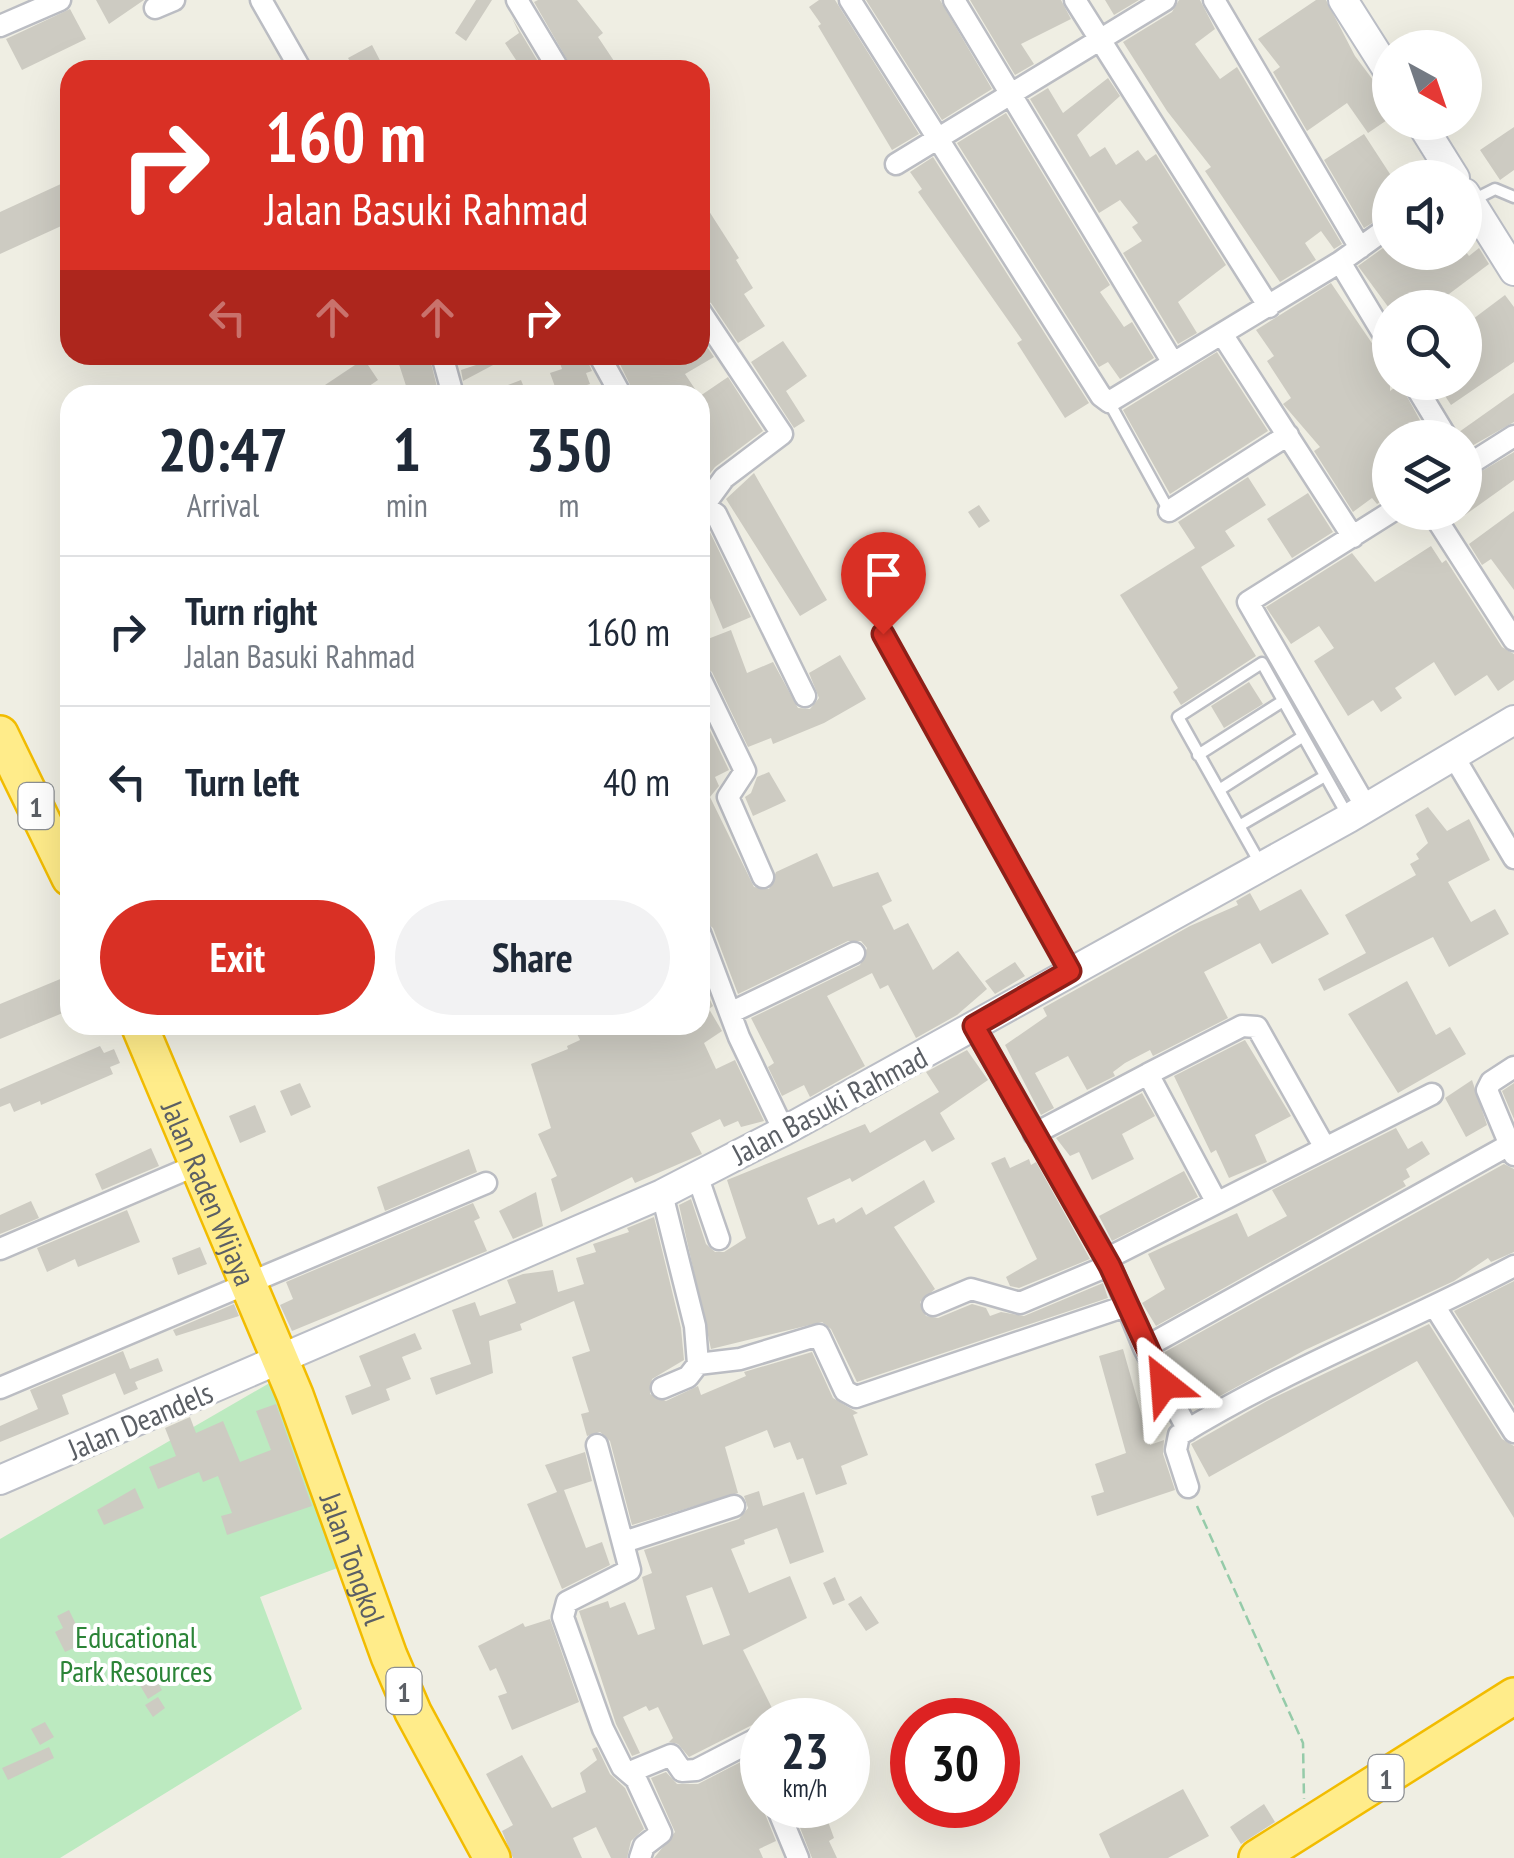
<!DOCTYPE html>
<style>
body{margin:0;font-family:"PT Sans Narrow",sans-serif;background:#f2f2f3;color:#1f2937;height:100vh;display:flex;flex-direction:column;font-size:38px;white-space:nowrap}
*{box-sizing:border-box;margin:0}
p{font-size:32px;color:#747a83}
.icon{flex:none;width:55px;height:55px;fill:none;stroke:currentColor;stroke-width:2;stroke-linecap:round;stroke-linejoin:round}
.map{position:relative;flex:1;overflow:hidden}
.panel{position:absolute;left:60px;top:385px;width:650px;height:650px;display:flex;flex-direction:column;background:#fff;border-radius:30px;box-shadow:0 10px 40px #0002}
.panel>*{flex:none}
.hud{position:absolute;left:60px;top:60px;width:650px;height:305px;border-radius:30px;box-shadow:0 10px 40px #0002;background:#d93025;color:#fff;overflow:hidden}
.needle{width:65px;rotate:140deg}
.tools{position:absolute;left:1372px;top:30px;display:grid;gap:20px}
.tools a{display:grid;place-items:center;width:110px;height:110px;border-radius:50%;background:#fff;box-shadow:0 10px 40px #0002;font-size:50px}
.speed{position:absolute;left:740px;top:1698px;display:flex;gap:20px;font-size:50px;font-weight:700;text-align:center}
.speed>*{display:grid;place-content:center;width:130px;height:130px;border-radius:50%;background:#fff;box-shadow:0 10px 40px #0002;line-height:1}
.speed small{font-size:25px;font-weight:400}
.speed .limit{border:15px solid #d22;background:#fff;color:#111}
.pin{position:absolute;display:grid;place-items:center;width:85px;height:85px;color:#fff;margin:-102px -42px;border-radius:50% 50% 50% 0;rotate:-45deg;box-shadow:0 0 10px #0007}
.pin .icon{rotate:45deg}
.me{position:absolute;width:110px;margin:-55px;rotate:332deg;stroke-linejoin:round;filter:drop-shadow(0 0 8px #0008)}
.turn{display:flex;align-items:center;gap:35px;height:210px;padding:0 40px;font-size:45px}
.turn .icon{width:130px;height:130px;stroke-width:2.5}
.turn b{display:block;font-size:70px;line-height:85px}
.lanes{display:flex;align-items:center;height:95px;padding:0 40px;background:#0003;justify-content:center;gap:50px;direction:ltr}
.lanes .off{opacity:.35}
.eta{display:flex;justify-content:space-evenly;align-items:center;height:170px;text-align:center}
.eta b{font-size:60px;font-weight:700;line-height:70px}
.action{display:flex;gap:20px;margin-top:auto;padding:20px 40px}
.action a{flex:1;height:115px;border-radius:60px;background:#d93025;color:#fff;font-size:40px;font-weight:700;line-height:115px;text-align:center}
.action a+a{background:#f2f2f3;color:#1f2937}
ul{padding:0;list-style:none}
li{display:flex;align-items:center;gap:30px;height:150px;padding:0 40px;border-top:2px solid #e0e1e3}
li div{flex:1}
li b{display:block;font-size:38px}
li em{font-style:normal}
.map>svg:first-child{display:block}
</style>
<div class="map">
<svg width="1514" height="1858" viewBox="0 0 1514 1858">
<rect width="100%" height="100%" fill="#efeee3"/>
<path fill="#bceac0" d="M273,1381L340,1567L260,1597L302,1709L60,1858H0V1539Z"/>
<path fill="#cdcbc2" fill-rule="evenodd" d="M96,0H144L109,24Z
M476,0H492L466,41L455,33Z
M538,0H577L603,33L598,37L620,70H573L534,2Z
M819,0H835L919,134L892,150L818,26L821,24L809,7Z
M866,0H940L992,89L942,120Z
M970,0H1061L1071,19L1021,44L1034,64L1015,75Z
M1105,0H1139L1114,15Z
M1179,0H1200L1215,29L1195,44L1220,79L1237,67L1342,244L1334,249L1321,231L1305,243L1316,260L1280,282L1205,171L1211,167L1167,111L1123,42L1172,12Z
M1316,0H1326L1355,56L1376,84L1390,91V118L1368,133L1347,103L1307,131L1273,72L1280,67L1258,39Z
M70,9L86,39L22,70L6,39Z
M512,18L543,70H502L516,60L505,43L519,33Z
M372,45L385,70H355L348,58Z
M1108,78L1120,96L1077,135L1090,157L1105,147L1116,165L1138,150L1146,161L1156,154L1226,265L1178,302L1197,333L1178,344L1123,253L1142,241L1132,227L1138,223L1120,200L1099,213L1030,99L1048,88L1063,113Z
M1006,113L1110,285L1100,292L1124,327L1132,322L1154,358L1120,379L1108,362L1099,367L957,143Z
M1514,127V170L1500,180L1480,150Z
M1364,134L1390,174V212L1364,228L1324,160Z
M933,157L1089,403L1065,418L1017,343L1022,340L918,192L922,189L910,172Z
M63,183L70,200V222L0,254V212Z
M700,197L739,258L736,260L753,288L744,294L765,326L738,343L711,303L700,297Z
M1390,243V252H1466L1469,256L1479,248L1489,264L1445,297L1452,308H1389L1358,266Z
M1331,283L1378,352L1390,359V391L1400,384L1421,422L1399,438H1390V444L1378,452L1390,469V497L1377,504L1372,498L1353,512L1314,451L1320,447L1283,404L1291,398L1267,361L1274,356L1256,330Z
M1505,295L1514,307V362L1451,405L1436,382H1465V325Z
M700,336L714,357L685,374L699,395H635L617,358L700,355Z
M783,341L807,376L786,391L805,421L794,428L751,362Z
M1217,352L1268,431L1170,494L1123,410Z
M396,355H429L439,395H409Z
M472,355H512L463,381L461,370L476,365Z
M557,355H585L592,371L586,373L590,384L578,388L580,395H558L550,373L562,369Z
M364,359L378,380L356,395H310Z
M728,377L763,431L715,467L700,486V396Z
M521,380L527,395H484V394Z
M1514,393V422L1470,447L1459,432Z
M1514,452V480L1465,515V481Z
M754,473L827,600L800,616L726,499Z
M1248,477L1266,505L1225,531L1235,546L1201,567L1256,656L1181,705L1173,692L1178,688L1120,595L1195,548L1178,522Z
M1308,493L1333,532L1292,558L1267,519Z
M979,505L990,521L979,528L968,512Z
M1514,511V590L1491,559L1482,565L1469,544Z
M706,524L751,617L723,629L700,574V526Z
M1431,546L1442,563L1446,560L1502,647L1514,654V680L1498,691L1487,675L1455,696L1434,662L1395,688L1402,698L1381,712L1373,700L1348,716L1314,661L1334,648L1319,626L1291,644L1266,607L1352,553L1375,582Z
M731,630L747,673L773,662L798,708L810,709L819,698L809,673L840,655L866,699L824,723L773,744L771,738L748,747L712,672L700,664V642Z
M1249,682L1263,704L1224,728L1211,706Z
M700,710L729,770L715,777L719,786L710,797L754,887L769,889L776,872L817,853L833,887L878,872L892,901L882,906L894,930L908,923L933,970L958,951L987,989L957,1015L916,1038L888,985L880,989L872,973L827,996L865,1066L810,1097L804,1085L782,1096L768,1067L774,1063L751,1018L860,965L867,948L861,941H848L738,994L713,928L703,920L709,917L700,899Z
M769,772L786,801L753,816L745,797L751,793L757,777Z
M1428,807L1447,831L1469,819L1490,860L1448,882L1471,922L1495,909L1509,934L1449,967L1433,937L1324,991L1318,979L1366,953L1345,915L1416,875L1410,864L1419,859L1416,854L1428,843L1415,815Z
M1301,889L1329,934L1272,964L1260,943L1204,972L1228,1018L1153,1056L1150,1050L1125,1063L1113,1072L1115,1076L1087,1090L1068,1056L1035,1073L1054,1108L1041,1115L1005,1045L1047,1016L1043,1008L1190,926L1238,905L1236,901L1250,893L1260,911Z
M1015,962L1025,976L995,994L985,981Z
M70,975V1010L0,1039V1004Z
M700,980L713,1006L709,1009L722,1031L704,1043L716,1069L735,1060L764,1121L741,1127L738,1121L724,1127L720,1119L691,1133L702,1154L635,1183L632,1177L561,1212L551,1179L557,1176L538,1134L551,1128L531,1064L568,1049L567,1046L580,1040L573,1025H700Z
M1407,981L1436,1035L1450,1027L1466,1054L1398,1093L1348,1014Z
M1245,1040L1291,1116L1255,1135L1267,1162L1229,1178L1216,1150L1211,1153L1174,1076Z
M100,1046L104,1053L114,1049L120,1063L110,1067L113,1074L41,1105L40,1101L14,1112L10,1103L0,1107V1089Z
M967,1050L988,1080L940,1113L955,1139L932,1152L925,1140L852,1182L850,1178L807,1198L818,1225L834,1218L836,1223L862,1207L866,1215L924,1180L935,1202L894,1227L935,1289L920,1302L926,1316L938,1318L972,1304L986,1308L990,1316L1001,1312L1024,1316L1103,1283L1108,1298L857,1382L831,1329L822,1322L711,1349L679,1205L691,1199L706,1244L715,1252H724L746,1238L727,1180L865,1124L870,1133L939,1092L926,1072Z
M1472,1080L1487,1125L1466,1137L1445,1098Z
M300,1083L311,1107L291,1116L280,1091Z
M1514,1083V1119L1502,1091Z
M1142,1093L1155,1116L1122,1134L1134,1159L1092,1180L1079,1152L1070,1156L1056,1138Z
M255,1105L266,1132L240,1143L229,1116Z
M1396,1128L1408,1149L1422,1141L1430,1154L1406,1169L1410,1177L1403,1181L1406,1186L1156,1326L1142,1303L1165,1289L1148,1254L1237,1213L1248,1237L1287,1216L1272,1190Z
M151,1148L159,1166L102,1190L95,1174Z
M469,1149L477,1172L385,1211L377,1187Z
M1005,1157L1010,1168L1029,1159L1031,1165L1036,1162L1090,1259L1019,1288L1010,1286L1006,1277L1037,1259L991,1163Z
M1504,1164L1514,1169V1252L1491,1262L1488,1258L1454,1281L1305,1350L1196,1409L1163,1353Z
M1184,1171L1198,1197L1112,1241L1099,1216Z
M536,1192L543,1226L513,1239L499,1211Z
M31,1201L39,1218L0,1234V1215Z
M473,1203L480,1218L474,1221L487,1251L292,1331L280,1305L293,1299L286,1282Z
M127,1210L140,1242L78,1267L75,1259L47,1272L37,1248Z
M654,1217L681,1328L684,1360L652,1379L650,1394L666,1401L698,1386L701,1395L746,1376L744,1372L812,1352L833,1398L858,1413L853,1415L868,1455L841,1466L847,1484L816,1495L803,1458L797,1460L790,1442L774,1448L767,1430L725,1447L738,1493L632,1525L610,1441L600,1432L587,1436L581,1414L589,1412L572,1357L590,1351L574,1301L520,1324L522,1330L489,1341L493,1373L436,1395L430,1378L471,1364L452,1310L475,1302L480,1316L516,1303L507,1280L523,1274L553,1270L558,1292L584,1284L576,1258L596,1252L593,1244L629,1232L627,1228Z
M200,1247L207,1264L178,1275L172,1258Z
M1514,1281V1406L1454,1311Z
M234,1304L239,1316L176,1336L173,1330Z
M1429,1324L1502,1439L1514,1446V1518L1417,1361L1209,1477L1191,1444L1267,1401Z
M415,1333L422,1349L402,1357L411,1379L386,1389L390,1400L352,1415L345,1396L371,1386L359,1356Z
M1123,1349L1150,1445L1164,1440L1163,1454L1175,1490L1097,1516L1091,1496L1104,1492L1095,1464L1126,1453L1099,1356Z
M123,1351L130,1369L158,1358L163,1371L135,1382L138,1389L124,1395L115,1373L62,1395L69,1414L0,1442V1426L38,1409L30,1390Z
M276,1404L312,1506L227,1535L221,1516L232,1513L218,1476L203,1482L199,1472L158,1489L149,1467L176,1456L165,1428L190,1417L196,1433L223,1421L240,1462L271,1450L256,1411Z
M585,1452L592,1481L564,1490L586,1548L602,1542L610,1565L562,1589L527,1504L557,1492L545,1465Z
M135,1488L144,1508L104,1525L97,1510Z
M759,1491L763,1506L804,1492L824,1552L790,1564L777,1528L744,1540L745,1544L731,1549L749,1593L790,1576L807,1618L743,1650L778,1720H762L689,1757L678,1744L669,1742L673,1738L658,1707L649,1711L646,1706L623,1717L640,1753L632,1756L616,1724L579,1611L608,1601L610,1608L625,1602L638,1635L655,1629L642,1577L652,1573L644,1550L739,1519L748,1508L744,1496ZM712,1587L730,1635L703,1645L686,1596Z
M835,1577L845,1600L833,1605L823,1583Z
M861,1596L879,1623L866,1631L848,1604Z
M69,1610L85,1643L65,1652L55,1632L63,1628L57,1616Z
M550,1619L579,1702L512,1730L498,1696L507,1693L496,1668L490,1671L478,1646L523,1623L525,1627Z
M152,1673L162,1690L148,1699L138,1682Z
M158,1697L165,1708L153,1717L145,1705Z
M45,1722L54,1737L40,1745L31,1729Z
M49,1747L54,1758L8,1780L2,1768Z
M597,1747L610,1774L625,1788L644,1829L631,1841L627,1858H611L596,1827L573,1838L582,1858H513L502,1831L513,1825L486,1774L522,1755L552,1808L586,1792L580,1773L597,1760L592,1749Z
M762,1751L763,1809L776,1841L759,1849L763,1858H654L675,1832L651,1778L666,1772L677,1784H698Z
M1183,1789L1209,1836L1168,1858H1110L1099,1834Z
M1264,1804L1275,1822L1241,1844L1230,1827Z
M791,1805H822L834,1838L829,1841L837,1858H812Z"/>
<g fill="none" stroke-linecap="round" stroke-linejoin="round">
<g stroke="#bbbdc3" stroke-width="15">
<path id="lane" d="M1471,201L1495,189L1514,197
M1109,402L1169,511
M883,634L1070,970
M1198,755L1283,701
M1219,790L1302,737
M1239,826L1325,776
M1261,865L1178,717L1262,663L1349,818"/>
</g>
<g stroke="#bbbdc3" stroke-width="25">
<path id="street" d="M261,0L301,70
M517,0L559,70
M850,0L1101,396L1109,402L1340,262L1390,226
M954,0L1173,363
M1075,0L1269,307
M1214,0L1360,248
M155,8L174,0
M0,26L60,0
M896,164L1165,0
M1340,262L1390,345
M700,311L782,434L724,478L705,504
M1222,334L1353,537
M442,355L453,395
M599,355L621,395
M1413,382L1447,438
M1465,467L1514,436
M700,504L716,514L805,696
M1169,511L1288,435
M1432,512L1514,640
M700,678L745,771L728,797L763,877
M1454,757L1514,858
M1366,807L1248,602L1391,512
M700,933L739,1037L784,1131
M730,1013L854,953
M974,1026L1110,1265L1144,1348L1188,1430
M1514,1067L1491,1082L1487,1090L1514,1155
M1148,1074L1242,1026L1257,1027L1324,1146
M1034,1134L1148,1074L1217,1203
M697,1175L719,1239
M0,1249L199,1164
M1106,1259L1432,1094
M933,1305L971,1289L1020,1303L1110,1265
M1435,1307L1514,1432
M1144,1348L1509,1145
M698,1364L740,1359L819,1335L845,1391L856,1397L1126,1306
M0,1388L486,1183
M662,1388L688,1377L698,1364L695,1326L662,1194
M597,1445L630,1570L567,1602L563,1617L603,1729L622,1767L636,1779L661,1833L644,1846L640,1858
M1188,1487L1176,1450L1179,1435C1286,1369 1404,1324 1514,1266
M624,1542L734,1506
M630,1772L671,1755L682,1771L696,1770L762,1736
M776,1805L798,1858"/>
</g>
<g stroke="#bbbec6" stroke-width="32">
<path id="secondary" d="M1343,0L1390,74
M1420,122L1455,178
M1465,193L1514,271
M0,1480L662,1194L784,1131L1349,818L1514,720"/>
</g>
<g stroke="#f2bc00" stroke-width="40">
<g id="highway">
<path d="M0,734L70,878"/>
<path id="s1" d="M139,1025L295,1395L389,1656L413,1712L492,1858"/>
<path d="M1257,1858L1514,1696"/>
</g>
</g>
<path stroke="#95cba9" stroke-width="2.5" stroke-dasharray="10 5" stroke-linecap="butt" d="M1197,1506L1303,1743L1304,1799"/>
<use href="#lane" stroke="#fff" stroke-width="10"/>
<use href="#street" stroke="#fff" stroke-width="20"/>
<use href="#secondary" stroke="#fff" stroke-width="28"/>
<use href="#highway" stroke="#ffec8a" stroke-width="35"/>
</g>
<g fill="none" stroke-linecap="round" stroke-linejoin="round">
<g stroke="#8d1f18" stroke-width="25">
<path id="route" d="M883,634L1070,971L974,1026L1110,1266L1164,1384"/>
</g>
<use href="#route" stroke="#d93025" stroke-width="18"/>
</g>
<g text-anchor="middle" dominant-baseline="central" stroke-width="8" stroke-linejoin="round" paint-order="stroke">
<g fill="#fff" stroke="#8c8f93" stroke-width="2.5">
<rect x="18.5" y="783" width="35" height="46" rx="8"/>
<rect x="386.5" y="1668" width="35" height="46" rx="8"/>
<rect x="1368.5" y="1755" width="35" height="46" rx="8"/>
</g>
<g font-size="28" font-weight="bold" fill="#5b5f65">
<text x="36" y="806">1</text>
<text x="404" y="1691">1</text>
<text x="1386" y="1778">1</text>
</g>
<g font-size="30" fill="#5b5f65" stroke="#fff">
<text transform="translate(829 1105) rotate(-28)">Jalan Basuki Rahmad</text>
<text stroke="none"><textPath href="#s1" startOffset="182">Jalan Raden Wijaya</textPath></text>
<text transform="translate(140 1420) rotate(-23)">Jalan Deandels</text>
<text stroke="none"><textPath href="#s1" startOffset="575">Jalan Tongkol</textPath></text>
</g>
<g font-size="30" fill="#2b8437" stroke="#fff">
<text x="136" y="1636">Educational<tspan x="136" dy="34">Park Resources</tspan></text>
</g>
</g>
</svg>
<div class="tools">
<a><svg class="needle" viewBox="-14 -14 28 28"><path d="M0-13l5 13h-10z" fill="#e53935"/><path d="M0 13l5-13h-10z" fill="#747a83"/></svg></a>
<a><svg class="icon" aria-label="sound" viewBox="0 0 24 24"><path d="M4 9h4l5-4v14l-5-4H4zM17 9q2 3 0 6"/></svg></a>
<a><svg class="icon" aria-label="search" viewBox="0 0 24 24"><circle cx="10" cy="10" r="6"/><path d="M15 15l6 6"/></svg></a>
<a><svg class="icon" aria-label="layers" viewBox="0 0 24 24"><path d="M12 4l9 5-9 5-9-5zM3 14l9 5 9-5"/></svg></a>
</div>
<div class="speed"><div>23<small>km/h</small></div><div class="limit">30</div></div>
<div class="pin" style="left:883px;top:634px;background:#d93025"><svg class="icon" aria-label="arrive" viewBox="0 0 24 24"><path d="M6 21V4h12l-3 4 3 4H6"/></svg></div>
<svg class="me" style="left:1164px;top:1384px" viewBox="-20 -20 40 40"><path d="M0-17L14 15 0 8-14 15z" fill="#d93025" stroke="#fff" stroke-width="4"/></svg>
<div class="hud">
<div class="turn"><svg class="icon" aria-label="right" viewBox="0 0 24 24"><path d="M7 20v-9h11M14 6l5 5-5 5"/></svg><div><b>160 m</b>Jalan Basuki Rahmad</div></div>
<div class="lanes"><svg class="icon off" aria-label="left" viewBox="0 0 24 24"><path d="M17 20v-9H6M10 6l-5 5 5 5"/></svg><svg class="icon off" aria-label="ahead" viewBox="0 0 24 24"><path d="M12 20V5M6 11l6-6 6 6"/></svg><svg class="icon off" aria-label="ahead" viewBox="0 0 24 24"><path d="M12 20V5M6 11l6-6 6 6"/></svg><svg class="icon" aria-label="right" viewBox="0 0 24 24"><path d="M7 20v-9h11M14 6l5 5-5 5"/></svg></div>
</div>
<section class="panel">
<div class="eta">
<div><b>20:47</b><p>Arrival</p></div>
<div><b>1</b><p>min</p></div>
<div><b>350</b><p>m</p></div>
</div>
<ul>
<li><svg class="icon" aria-label="right" viewBox="0 0 24 24"><path d="M7 20v-9h11M14 6l5 5-5 5"/></svg><div><b>Turn right</b><p>Jalan Basuki Rahmad</p></div><em>160 m</em></li>
<li><svg class="icon" aria-label="left" viewBox="0 0 24 24"><path d="M17 20v-9H6M10 6l-5 5 5 5"/></svg><div><b>Turn left</b></div><em>40 m</em></li>
</ul>
<div class="action"><a>Exit</a><a>Share</a></div>
</section>
</div>
